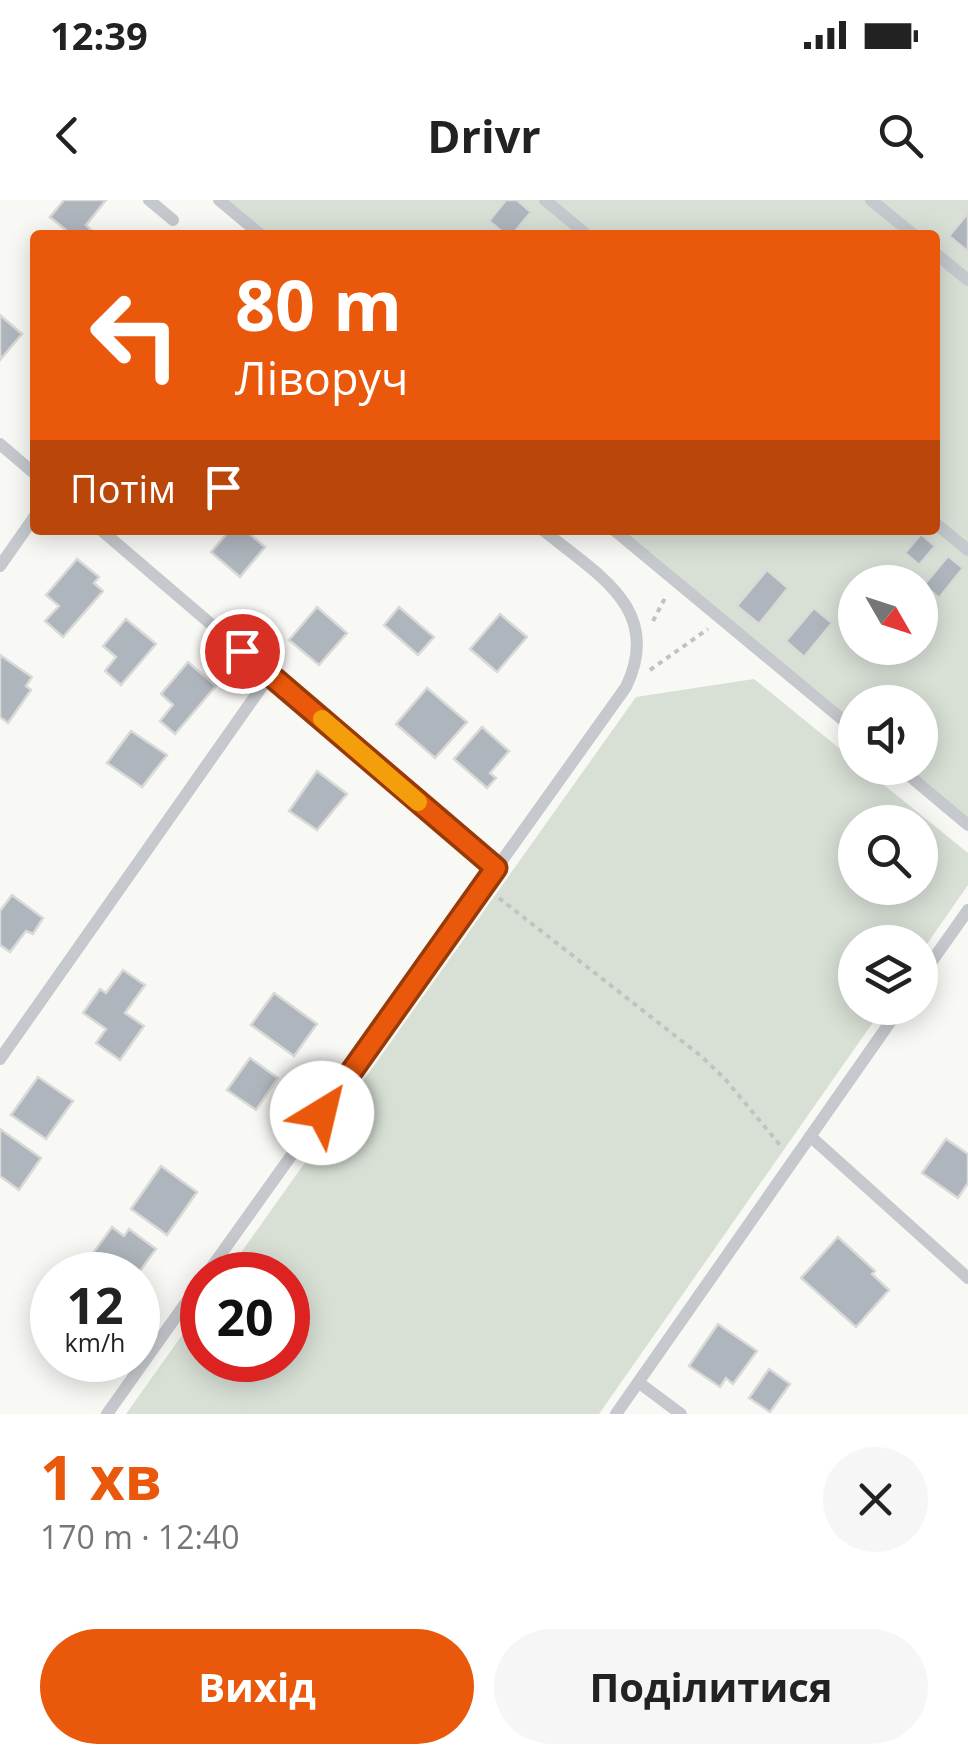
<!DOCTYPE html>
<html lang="uk">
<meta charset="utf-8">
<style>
body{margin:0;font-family:"Open Sans",sans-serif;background:#f6f6f6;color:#222;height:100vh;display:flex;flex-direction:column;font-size:38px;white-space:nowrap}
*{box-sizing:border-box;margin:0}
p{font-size:32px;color:#767676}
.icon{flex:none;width:55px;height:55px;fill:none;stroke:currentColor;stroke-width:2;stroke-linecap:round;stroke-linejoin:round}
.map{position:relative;height:1214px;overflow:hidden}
.details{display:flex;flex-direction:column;background:#fff;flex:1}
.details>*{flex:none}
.top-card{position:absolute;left:30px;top:30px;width:910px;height:305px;border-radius:10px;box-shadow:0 5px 25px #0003;background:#ea580c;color:#fff;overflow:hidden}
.needle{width:65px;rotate:129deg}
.fabs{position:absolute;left:838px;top:365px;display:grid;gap:20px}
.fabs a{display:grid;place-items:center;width:100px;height:100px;border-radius:50%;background:#fff;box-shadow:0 5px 25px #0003;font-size:50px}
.speed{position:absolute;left:30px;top:1052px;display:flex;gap:20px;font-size:50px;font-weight:700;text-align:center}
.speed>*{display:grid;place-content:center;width:130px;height:130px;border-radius:50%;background:#fff;box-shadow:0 5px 25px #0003;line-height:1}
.speed small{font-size:25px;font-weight:400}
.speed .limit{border:15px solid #d22;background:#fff;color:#111}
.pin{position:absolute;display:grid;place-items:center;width:85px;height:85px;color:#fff;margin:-42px;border:5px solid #fff;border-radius:50%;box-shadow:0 2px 10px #0007}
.me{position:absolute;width:110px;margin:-55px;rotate:36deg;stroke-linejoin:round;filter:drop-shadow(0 0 8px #0008)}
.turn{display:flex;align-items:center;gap:35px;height:210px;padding:0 40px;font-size:45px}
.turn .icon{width:130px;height:130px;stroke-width:2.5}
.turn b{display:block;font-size:70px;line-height:85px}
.then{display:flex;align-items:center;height:95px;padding:0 40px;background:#0003;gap:20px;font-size:38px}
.round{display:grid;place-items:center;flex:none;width:105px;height:105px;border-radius:52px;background:#f6f6f6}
.head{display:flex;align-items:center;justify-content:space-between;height:170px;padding:0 40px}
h1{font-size:60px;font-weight:700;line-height:75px;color:#ea580c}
.button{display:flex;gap:20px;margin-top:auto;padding:20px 40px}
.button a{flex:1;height:115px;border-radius:60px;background:#ea580c;color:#fff;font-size:40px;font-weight:700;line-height:115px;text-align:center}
.button a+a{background:#f6f6f6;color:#222}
.status{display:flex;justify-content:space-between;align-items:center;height:70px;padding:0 50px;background:#fff;direction:ltr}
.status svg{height:28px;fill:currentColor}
header{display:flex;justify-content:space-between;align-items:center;height:130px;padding:0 40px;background:#fff;font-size:45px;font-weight:700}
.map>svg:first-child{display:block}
</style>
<div class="status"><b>12:39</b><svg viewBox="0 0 49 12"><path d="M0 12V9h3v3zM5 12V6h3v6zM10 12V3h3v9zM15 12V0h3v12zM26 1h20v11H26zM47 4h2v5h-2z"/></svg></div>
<header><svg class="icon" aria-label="back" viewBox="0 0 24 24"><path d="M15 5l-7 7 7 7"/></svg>Drivr<svg class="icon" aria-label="search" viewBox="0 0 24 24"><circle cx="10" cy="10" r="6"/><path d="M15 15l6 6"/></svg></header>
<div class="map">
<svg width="968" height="1214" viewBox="0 0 968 1214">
<rect width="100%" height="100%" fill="#f8f8f5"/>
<path fill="#d8e0d6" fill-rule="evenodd" d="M219,0H968V625L900,568H920V502H855V530L615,330H935V35H261ZM855,382H920V448H855Z
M754,479L855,561V568H863L968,653V685L920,754V742H855V808H883L599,1214H126L202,1107V1160H288V1075H225L636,497ZM855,622H920V688H855Z"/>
<path fill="#aeb5bc" stroke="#d9d9d7" stroke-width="2.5" d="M64,0H106L86,25L91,30L87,35H72L50,17Z
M506,0H517L531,12L512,35H506L489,21Z
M968,13V49L967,51L949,36Z
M0,115L22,134L0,160Z
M230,330H245L265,347L240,377L211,352Z
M921,334L935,346L919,365L905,353Z
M948,356L963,368L939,398L924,385Z
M77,359L99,377L94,383L103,391L63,437L45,421L59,406L46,395Z
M767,370L788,388L759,424L737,406Z
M317,407L347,433L319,465L289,440Z
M399,407L434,437L418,455L384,425Z
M814,408L832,423L804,457L786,441Z
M500,414L527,437L497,472L470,449Z
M126,419L156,444L121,485L105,471L116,457L103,446Z
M0,455L32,477L26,486L31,490L8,523L0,517Z
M188,462L216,486L175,534L160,521L173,505L161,494Z
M427,488L467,522L435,558L396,524Z
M482,527L509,551L490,573L496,578L487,588L454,559Z
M131,531L167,555L142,587L107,563Z
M317,571L347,594L317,630L289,611Z
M12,695L43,718L33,734L26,731L10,752L0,745V711Z
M123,770L145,785L125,813L144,826L120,860L96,843L106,829L83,813L100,789L106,793Z
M274,793L317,824L294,856L251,825Z
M250,858L278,878L256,910L227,890Z
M38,877L73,901L46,939L11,915Z
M0,929L41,958L19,990L0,976Z
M946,939L968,954V983L958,998L922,973Z
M161,966L197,992L167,1035L131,1009Z
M112,1027L124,1036L129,1029L156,1049L137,1075H108L88,1060Z
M838,1037L875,1071L872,1074L889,1090L856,1127L801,1078Z
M718,1124L757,1151L733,1184L726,1178L720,1187L689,1166Z
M769,1169L790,1184L770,1212L749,1198Z"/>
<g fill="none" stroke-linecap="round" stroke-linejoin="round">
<path stroke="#c1c2c5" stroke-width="4" stroke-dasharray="5 5" stroke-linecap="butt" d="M653,421L665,398
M650,470L708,429
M499,698L701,856L725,879L780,945"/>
<path stroke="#c5c8cc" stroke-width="12" d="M149,0L173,20
M219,0L261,35
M545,0L587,35
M871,0L914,35
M935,53L968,80
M0,244L35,274
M935,323L968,350
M101,330L496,668
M614,330L855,530
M0,366L35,316
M900,568L968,625
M920,778L968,710
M0,859L270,475
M810,936L968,1078
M206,1075L626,487C664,408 596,374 543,330
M638,1182L681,1214
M107,1214L202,1080
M616,1214L900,808"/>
</g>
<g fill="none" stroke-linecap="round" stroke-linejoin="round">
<g stroke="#983908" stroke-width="25">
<path id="route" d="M242,451L496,668L322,913"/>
</g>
<use href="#route" stroke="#ea580c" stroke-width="18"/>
<path stroke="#f59e0b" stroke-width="18" d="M322,519L418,602"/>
</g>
</svg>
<div class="fabs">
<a><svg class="needle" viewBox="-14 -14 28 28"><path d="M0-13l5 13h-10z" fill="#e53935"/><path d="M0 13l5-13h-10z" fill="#767676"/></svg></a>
<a><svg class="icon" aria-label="sound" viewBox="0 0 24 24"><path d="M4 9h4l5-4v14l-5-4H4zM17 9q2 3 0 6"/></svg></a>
<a><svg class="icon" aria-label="search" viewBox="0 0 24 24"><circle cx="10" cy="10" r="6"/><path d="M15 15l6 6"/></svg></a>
<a><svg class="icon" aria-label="layers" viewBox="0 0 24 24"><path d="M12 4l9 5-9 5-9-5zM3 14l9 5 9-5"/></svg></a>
</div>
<div class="speed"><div>12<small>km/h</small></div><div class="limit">20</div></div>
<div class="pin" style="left:242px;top:451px;background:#d93025"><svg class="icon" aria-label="arrive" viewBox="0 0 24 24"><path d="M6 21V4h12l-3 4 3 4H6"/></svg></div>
<svg class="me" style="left:322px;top:913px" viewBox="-20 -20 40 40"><circle r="19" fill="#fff"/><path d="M0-13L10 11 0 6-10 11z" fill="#ea580c"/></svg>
<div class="top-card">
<div class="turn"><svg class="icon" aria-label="left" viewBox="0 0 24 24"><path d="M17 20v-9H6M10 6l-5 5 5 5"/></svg><div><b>80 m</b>Ліворуч</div></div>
<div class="then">Потім<svg class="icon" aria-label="arrive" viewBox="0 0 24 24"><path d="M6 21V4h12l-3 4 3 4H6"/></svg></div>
</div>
</div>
<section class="details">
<div class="head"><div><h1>1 хв</h1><p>170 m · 12:40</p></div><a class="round"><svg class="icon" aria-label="close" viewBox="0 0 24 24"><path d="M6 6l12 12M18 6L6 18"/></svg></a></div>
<div class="button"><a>Вихід</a><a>Поділитися</a></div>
</section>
